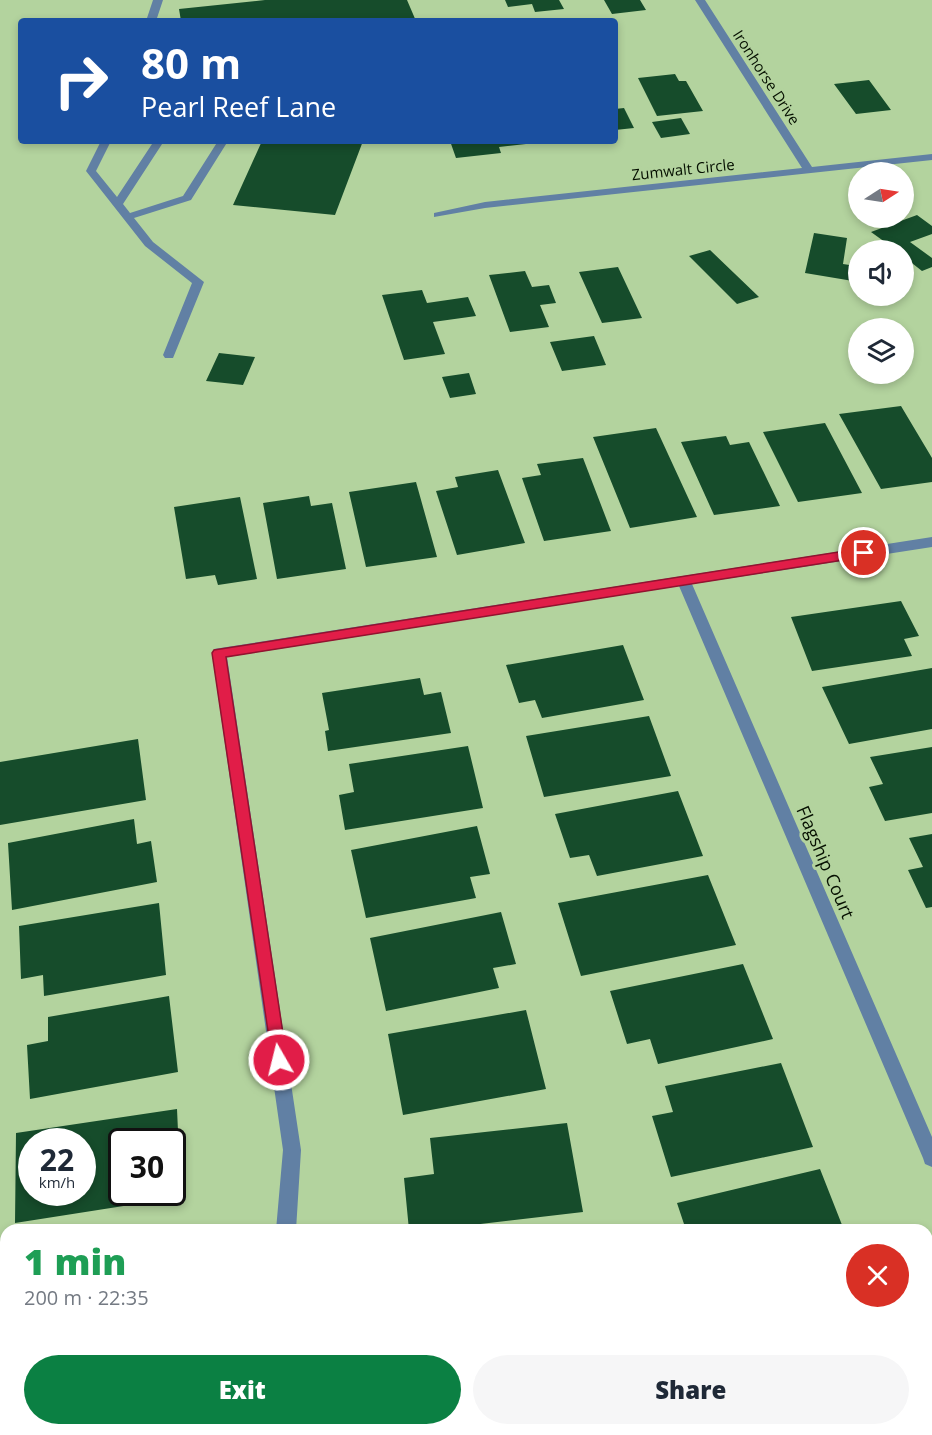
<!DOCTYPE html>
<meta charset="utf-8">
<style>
body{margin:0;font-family:"Open Sans",sans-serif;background:#f6f6f7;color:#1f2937;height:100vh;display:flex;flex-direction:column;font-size:22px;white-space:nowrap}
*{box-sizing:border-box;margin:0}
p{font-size:20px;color:#747a83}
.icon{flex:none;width:33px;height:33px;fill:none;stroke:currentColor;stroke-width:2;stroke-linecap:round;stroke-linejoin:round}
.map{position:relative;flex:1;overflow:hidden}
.panel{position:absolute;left:0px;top:1224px;width:933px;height:212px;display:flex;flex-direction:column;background:#fff;border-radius:18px 18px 0 0;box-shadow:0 3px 9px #0003}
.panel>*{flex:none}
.top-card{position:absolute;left:18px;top:18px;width:600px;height:126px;border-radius:6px;box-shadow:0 3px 9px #0003;background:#1a4fa0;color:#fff;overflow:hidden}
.needle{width:39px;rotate:78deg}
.buttons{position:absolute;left:848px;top:162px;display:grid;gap:12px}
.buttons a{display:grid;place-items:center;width:66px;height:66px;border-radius:50%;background:#fff;box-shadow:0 3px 9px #0003;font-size:30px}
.speed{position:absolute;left:18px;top:1128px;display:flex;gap:12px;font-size:30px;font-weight:700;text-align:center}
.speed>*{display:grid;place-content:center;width:78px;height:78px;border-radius:50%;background:#fff;box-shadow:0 3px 9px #0003;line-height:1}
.speed small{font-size:15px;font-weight:400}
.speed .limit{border:3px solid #111;border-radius:9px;background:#fff;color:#111}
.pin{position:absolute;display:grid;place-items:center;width:51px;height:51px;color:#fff;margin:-26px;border:3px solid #fff;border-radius:50%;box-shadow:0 2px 6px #0007}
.me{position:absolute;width:66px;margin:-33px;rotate:352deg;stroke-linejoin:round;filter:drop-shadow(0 0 4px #0008)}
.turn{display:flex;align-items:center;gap:21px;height:126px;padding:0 24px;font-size:27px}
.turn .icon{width:78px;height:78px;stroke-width:2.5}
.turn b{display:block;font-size:42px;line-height:51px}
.round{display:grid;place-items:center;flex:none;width:63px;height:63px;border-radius:32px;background:#f6f6f7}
.headline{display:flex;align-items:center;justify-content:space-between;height:102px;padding:0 24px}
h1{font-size:36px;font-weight:800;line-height:45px;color:#1e9e55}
.primary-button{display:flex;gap:12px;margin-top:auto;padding:12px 24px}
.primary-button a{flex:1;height:69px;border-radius:36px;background:#0b8043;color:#fff;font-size:24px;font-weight:800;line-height:69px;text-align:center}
.primary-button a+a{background:#f6f6f7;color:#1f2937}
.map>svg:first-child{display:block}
</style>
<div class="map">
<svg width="932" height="1435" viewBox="0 0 932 1435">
<rect width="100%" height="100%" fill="#b3d39e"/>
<path fill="#164c2b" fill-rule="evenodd" d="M265,0H407L416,21H181L179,9Z
M505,0H559L564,9L535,12L532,4L508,7Z
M604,0H640L646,10L612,14Z
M675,74L679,81H686L703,111L657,116L638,78Z
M869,80L891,110L856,114L834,84Z
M624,108L634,128L615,130V109Z
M681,118L690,134L661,138L652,122Z
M262,141H363L335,215L233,205Z
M450,141H535V143L499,147L501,153L456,158Z
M917,215L932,226V234L910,242L932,258V267L922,271L903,256V250H896L871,232Z
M814,233L847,238L843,264L856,266L853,281L805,273Z
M710,250L759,297L737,304L689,256Z
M618,267L642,318L602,323L579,272Z
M525,271L532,287L549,285L556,303L540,305L549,327L510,332L489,275Z
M422,290L427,303L468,297L476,316L433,322L445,354L404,360L382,295Z
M594,336L606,365L562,371L550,342Z
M219,353L255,357L243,385L206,381Z
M469,373L476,394L450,398L442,377Z
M901,406L932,458V482L881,489L839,414Z
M825,423L862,493L798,502L763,432Z
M656,428L697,517L630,528L593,437Z
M726,436L730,445L749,442L780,506L714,515L681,442Z
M583,458L611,531L544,541L522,478L541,475L537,464Z
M498,470L525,543L457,555L436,491L458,487L455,477Z
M416,482L437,557L366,567L349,492Z
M309,496L311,506L332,503L346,569L277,579L263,503Z
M240,497L257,579L218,585L215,575L186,579L174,507Z
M901,601L919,636L904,639L912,656L812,671L791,617Z
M623,645L644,700L542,718L535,700L519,703L506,665Z
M932,668V729L849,744L822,687Z
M420,678L424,695L441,692L451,733L328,751L325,731L329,730L322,693Z
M649,716L671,776L544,797L526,736Z
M138,739L146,800L0,825V762Z
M468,746L483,808L345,830L339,795L354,792L349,764Z
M932,747V813L885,821L869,787L883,784L870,757Z
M678,791L703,856L597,876L589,855L570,858L555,814Z
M134,819L137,844L151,841L157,882L12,910L8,843Z
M477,826L490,874L470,877L476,898L366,918L351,850Z
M932,834V907L926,908L908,870L923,867L909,838Z
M708,875L736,945L581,976L558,903Z
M159,903L166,975L44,996L43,975L21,979L19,926Z
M501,912L516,964L493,968L499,988L386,1011L370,938Z
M743,964L773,1039L658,1064L650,1039L627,1044L610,991Z
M169,996L178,1072L30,1099L27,1045L48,1041V1017Z
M526,1010L546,1089L403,1115L388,1034Z
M781,1063L813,1147L671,1177L652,1116L673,1112L665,1086Z
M177,1109L181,1197L15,1223L16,1133ZM32,1142H82V1192H32ZM122,1142H172V1192H122Z
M567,1123L583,1212L430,1230H409L404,1178L434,1174L430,1138Z
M820,1169L844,1230H686L677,1203Z
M6,1252V1354L0,1355V1253Z
M6,1380V1430H152L151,1435H0V1387L1,1381Z
M421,1430H580L581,1435H421Z
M862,1430H885L887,1435H844Z"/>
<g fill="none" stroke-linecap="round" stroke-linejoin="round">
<path fill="#6180a4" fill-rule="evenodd" d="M153,0H163L156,21H146Z
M101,141H111L96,171L117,197L154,141H164L123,204L130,213L183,196L218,141H228L191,200L134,218L153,242L204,282L173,358H165L163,355L192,283L145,246L86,171Z"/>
<path fill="#6180a4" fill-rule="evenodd" d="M695,0H705L812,167L932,154V160L485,208L434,217V213L485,202L802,168Z
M932,537V547L692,584L932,1137V1167L925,1164L923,1158L679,586L227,657L301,1150L296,1230H276L283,1150L212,653L214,649Z
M261,1430H281L280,1435H260Z"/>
</g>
<path fill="#e11d48" stroke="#92132f" stroke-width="1.5" d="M864,548L871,553L869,556L226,657L287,1060L284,1065L279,1067L273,1065L212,653L214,650Z"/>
<g text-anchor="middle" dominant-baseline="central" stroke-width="6" stroke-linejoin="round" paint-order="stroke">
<g font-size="15" fill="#061001" stroke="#b3d39e">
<text transform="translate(767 77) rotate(57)">Ironhorse Drive</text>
<text transform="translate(683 169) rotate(-6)">Zumwalt Circle</text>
</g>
<g font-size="18" fill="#061001" stroke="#b3d39e">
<text transform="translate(826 862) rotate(67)">Flagship Court</text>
</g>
</g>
</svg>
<div class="buttons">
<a><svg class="needle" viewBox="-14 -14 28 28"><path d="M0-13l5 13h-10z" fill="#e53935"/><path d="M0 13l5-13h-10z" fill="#747a83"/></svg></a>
<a><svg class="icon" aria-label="sound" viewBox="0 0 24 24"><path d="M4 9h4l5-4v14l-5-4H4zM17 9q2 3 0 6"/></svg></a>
<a><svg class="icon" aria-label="layers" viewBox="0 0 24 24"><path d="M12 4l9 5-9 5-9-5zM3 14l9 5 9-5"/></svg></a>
</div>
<div class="speed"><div>22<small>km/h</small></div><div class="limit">30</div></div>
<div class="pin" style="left:864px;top:553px;background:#d93025"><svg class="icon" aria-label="arrive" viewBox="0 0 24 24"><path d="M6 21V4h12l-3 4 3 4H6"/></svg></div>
<svg class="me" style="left:279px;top:1060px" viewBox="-20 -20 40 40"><circle r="17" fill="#e11d48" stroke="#fff" stroke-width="3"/><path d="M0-11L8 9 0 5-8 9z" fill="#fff"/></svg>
<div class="top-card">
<div class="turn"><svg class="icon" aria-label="right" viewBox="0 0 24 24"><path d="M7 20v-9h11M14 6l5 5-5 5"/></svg><div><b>80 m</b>Pearl Reef Lane</div></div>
</div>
<section class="panel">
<div class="headline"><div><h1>1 min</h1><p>200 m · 22:35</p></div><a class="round" style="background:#d93025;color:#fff"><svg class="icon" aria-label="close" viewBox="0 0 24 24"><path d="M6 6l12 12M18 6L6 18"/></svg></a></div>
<div class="primary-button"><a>Exit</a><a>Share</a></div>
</section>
</div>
